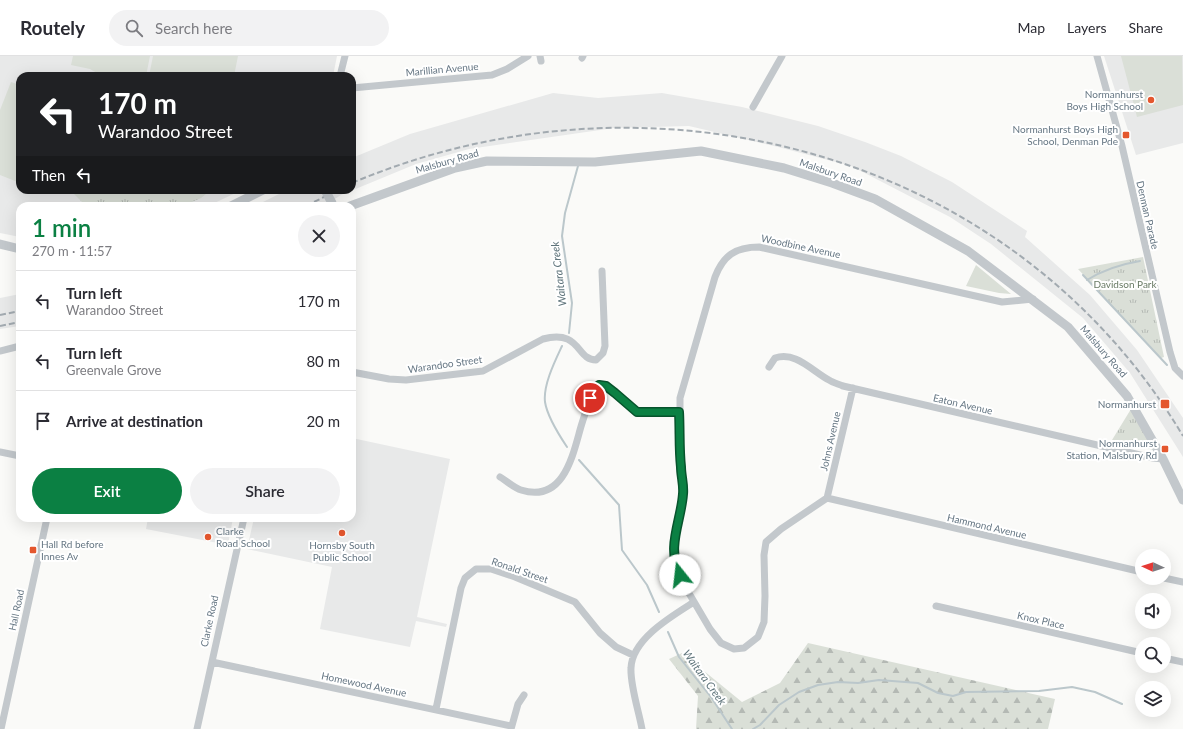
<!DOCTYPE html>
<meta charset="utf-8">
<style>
body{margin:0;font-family:Lato,sans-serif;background:#f2f2f3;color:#2b2b33;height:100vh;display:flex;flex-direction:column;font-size:15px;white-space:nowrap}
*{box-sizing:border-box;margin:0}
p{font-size:13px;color:#7c7c81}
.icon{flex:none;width:22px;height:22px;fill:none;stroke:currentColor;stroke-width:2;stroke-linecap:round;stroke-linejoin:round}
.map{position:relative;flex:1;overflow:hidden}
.details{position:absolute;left:16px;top:146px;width:340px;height:320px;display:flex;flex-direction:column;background:#fff;border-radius:12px;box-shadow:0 4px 16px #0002}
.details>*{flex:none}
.hud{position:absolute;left:16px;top:16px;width:340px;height:122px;border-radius:12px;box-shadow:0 4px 16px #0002;background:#202124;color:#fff;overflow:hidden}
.needle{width:26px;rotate:273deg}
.tools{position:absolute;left:1135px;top:493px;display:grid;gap:8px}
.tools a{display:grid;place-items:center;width:36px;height:36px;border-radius:50%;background:#fff;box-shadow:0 4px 16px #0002;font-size:20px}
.pin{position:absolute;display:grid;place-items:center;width:34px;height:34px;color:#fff;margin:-17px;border:2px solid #fff;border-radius:50%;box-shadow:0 1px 4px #0007}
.me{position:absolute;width:44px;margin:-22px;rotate:344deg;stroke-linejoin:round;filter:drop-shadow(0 0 3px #0008)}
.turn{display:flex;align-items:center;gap:14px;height:84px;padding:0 16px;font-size:18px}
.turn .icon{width:52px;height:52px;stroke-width:2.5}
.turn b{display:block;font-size:28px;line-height:34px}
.then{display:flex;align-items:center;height:38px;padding:0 16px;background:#0003;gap:8px;font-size:15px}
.round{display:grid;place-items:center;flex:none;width:42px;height:42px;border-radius:21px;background:#f2f2f3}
.head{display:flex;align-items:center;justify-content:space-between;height:68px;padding:0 16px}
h1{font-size:24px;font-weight:600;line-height:30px;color:#0b8043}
.action{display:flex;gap:8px;margin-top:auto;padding:8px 16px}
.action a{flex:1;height:46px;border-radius:24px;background:#0b8043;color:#fff;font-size:16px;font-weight:600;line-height:46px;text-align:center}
.action a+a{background:#f2f2f3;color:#2b2b33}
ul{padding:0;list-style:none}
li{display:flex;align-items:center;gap:12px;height:60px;padding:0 16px;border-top:1px solid #e1e1e2}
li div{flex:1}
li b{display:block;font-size:15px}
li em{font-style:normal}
header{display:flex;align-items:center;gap:24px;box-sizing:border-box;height:56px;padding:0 20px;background:#fff;border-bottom:1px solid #e1e1e2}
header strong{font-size:19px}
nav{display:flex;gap:22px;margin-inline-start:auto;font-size:14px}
.search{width:280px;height:36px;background:#f2f2f3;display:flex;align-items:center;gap:10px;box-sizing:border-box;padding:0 14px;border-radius:22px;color:#7c7c81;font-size:15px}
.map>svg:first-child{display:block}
</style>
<header>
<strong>Routely</strong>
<div class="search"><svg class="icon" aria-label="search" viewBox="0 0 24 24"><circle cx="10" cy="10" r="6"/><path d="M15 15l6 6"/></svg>Search here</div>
<nav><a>Map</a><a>Layers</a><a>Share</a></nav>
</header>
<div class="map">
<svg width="1183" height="673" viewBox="0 0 1183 673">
<defs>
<pattern id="forest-firs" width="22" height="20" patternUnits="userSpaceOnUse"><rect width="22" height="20" fill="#dadfd7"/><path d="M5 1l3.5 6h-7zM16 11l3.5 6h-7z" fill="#b4b9b4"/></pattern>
<pattern id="park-tufts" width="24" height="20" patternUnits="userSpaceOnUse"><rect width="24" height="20" fill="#dadfd7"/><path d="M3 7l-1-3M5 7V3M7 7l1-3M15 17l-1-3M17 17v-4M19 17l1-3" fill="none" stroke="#b4b9b4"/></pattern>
</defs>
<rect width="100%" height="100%" fill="#fafaf8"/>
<path fill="#e8e9e9" d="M0,0H337L333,20H20V134H242L208,150H20V181L0,177Z
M1104,0H1183V87L1136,99Z
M553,37L598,42L662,37L742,51L818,70L865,86L901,100L952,126L1027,175L1025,181L1090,239L1137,294L1183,362V401L1130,317L1083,262L991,188L950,161L851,110L778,91L689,70L614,72L469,93L416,108L341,139L324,150H255L287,134H352V102L410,78Z
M20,238V270L0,273V242Z
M352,382L450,403L417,561L447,568L446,571L416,565L410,591L320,573L332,511L247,493L254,462H352Z
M148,462H233L228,489L146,473Z"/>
<path fill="#dadfd7" d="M73,0H150L146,20H102L90,13L71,9Z
M153,0H238L234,20H149Z
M1121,0H1182L1183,49L1137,61Z
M11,26L20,29V127L0,119V54Z
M976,209L1011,238L999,237L966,230Z"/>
<path fill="url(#forest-firs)" d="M808,587L1055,643L1048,673H696L698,640L669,603L682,597L742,646L780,627Z"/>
<path fill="url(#park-tufts)" d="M70,134H211L201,142L183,150H86Z
M1143,201L1164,301L1161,302L1078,213Z
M1131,353L1154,394L1112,384Z"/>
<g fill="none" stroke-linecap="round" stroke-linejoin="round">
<path stroke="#bbc7cb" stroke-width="2" d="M1083,219L1167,309
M1087,224C1103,214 1122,208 1140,205
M569,277L572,247L562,180L565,157L578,110
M562,290C555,305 543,329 545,346C547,359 559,379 567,391
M579,404L619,449L622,494L647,529L659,556
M668,576L679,601L711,641L732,673
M753,673L760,669L779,649L799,636L818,629L838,626L858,627L879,624L918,627L938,637L953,640L966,636L1039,635L1072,631L1095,636L1122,648"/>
<path stroke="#c3c8cc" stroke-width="7" d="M540,0L541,5
M1097,0L1122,90L1170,296L1175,312L1183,320
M582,2L583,0
M340,20L345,0
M352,32L492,19L507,13L528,0
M753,51L782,0
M0,295L20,290
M769,311L775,302C796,295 812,315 829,324C833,327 839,328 843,330L1153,402L1163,403
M352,316L389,323L406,324L483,315L543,283C581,273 576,304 596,304L603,297L605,290L602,215
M0,396L20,400
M500,421C507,425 514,432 521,434C562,447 572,403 580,374C583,363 587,353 590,341L592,335L599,329C615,331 624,347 637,356H679
M827,442L781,473L766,486L764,499L765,540L764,566L758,581L744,592L734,593L721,587L710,573L683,527L676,511L673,496L676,471L683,438L680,409V342L715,221C723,200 735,191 759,191L1002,246L1033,243
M827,442L1142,516
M827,442L853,332
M1164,522L1183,526
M936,550L1142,597
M1164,602L1183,606
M212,606L511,670
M436,653L461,532L465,522L476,513H491L515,521L575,546L600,577L616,591L633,599
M1,673L47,462
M197,673L244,462
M511,673L518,648L524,639
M642,673C639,656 630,629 631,612C632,583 672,560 694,546"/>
<path stroke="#c3c8cc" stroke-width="9" d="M231,150L263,134
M350,150L455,112L487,105L595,106L701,95L784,112L832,127L875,143L968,195L1068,271L1127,340L1163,403L1183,444
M0,188L20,193"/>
<path stroke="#a2aab0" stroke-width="2" stroke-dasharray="6 3" stroke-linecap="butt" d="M352,127C652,0 1013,95 1183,380
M306,150L338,134
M0,259L20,255
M0,270L20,266"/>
<path stroke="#c3c8cc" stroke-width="9" d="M325,134L332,147"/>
</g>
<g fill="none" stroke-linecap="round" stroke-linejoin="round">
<g stroke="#07532c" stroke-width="10">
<path id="route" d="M590,342L592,335L599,329L606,330L615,337L637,356H679C680,374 679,393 681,411C681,420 684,429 683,438C681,466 666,491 680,519"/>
</g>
<use href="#route" stroke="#0b8043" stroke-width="7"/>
</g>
<g fill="#e4572e" stroke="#fff" stroke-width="1.5">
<circle cx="1151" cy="44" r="4"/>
<rect x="1122" y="75" width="8" height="8" rx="2"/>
<rect x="1160" y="343" width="10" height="10" rx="2"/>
<rect x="1161" y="389" width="8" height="8" rx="2"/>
<circle cx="342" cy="477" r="4"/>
<circle cx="208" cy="481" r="4"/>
<rect x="29" y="490" width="8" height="8" rx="2"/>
</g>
<g text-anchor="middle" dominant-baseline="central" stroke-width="4" stroke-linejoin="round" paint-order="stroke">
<g font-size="10" fill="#657683" stroke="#fff">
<text transform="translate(442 13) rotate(-5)">Marillian Avenue</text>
<text transform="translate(447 105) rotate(-16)">Malsbury Road</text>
<text transform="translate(831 116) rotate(19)">Malsbury Road</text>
<text transform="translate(1148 159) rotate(77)">Denman Parade</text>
<text transform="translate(801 190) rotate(12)">Woodbine Avenue</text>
<text transform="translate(1104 295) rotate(49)">Malsbury Road</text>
<text transform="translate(445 308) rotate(-8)">Warandoo Street</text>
<text transform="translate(963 348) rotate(13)">Eaton Avenue</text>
<text transform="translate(830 385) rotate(-77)">Johns Avenue</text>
<text transform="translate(987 470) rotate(13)">Hammond Avenue</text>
<text transform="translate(520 514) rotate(19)">Ronald Street</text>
<text transform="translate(16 554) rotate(-78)">Hall Road</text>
<text transform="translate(1041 564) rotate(13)">Knox Place</text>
<text transform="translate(209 565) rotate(-78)">Clarke Road</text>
<text transform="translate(364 628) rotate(12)">Homewood Avenue</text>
</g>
<g font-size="10" fill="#657683" stroke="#fff" text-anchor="end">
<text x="1143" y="38">Normanhurst<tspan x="1143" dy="12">Boys High School</tspan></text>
<text x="1118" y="73">Normanhurst Boys High<tspan x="1118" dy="12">School, Denman Pde</tspan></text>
<text x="1156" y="348">Normanhurst</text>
<text x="1157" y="387">Normanhurst<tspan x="1157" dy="12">Station, Malsbury Rd</tspan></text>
<text x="216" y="475" text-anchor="start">Clarke<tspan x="216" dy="12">Road School</tspan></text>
<text x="41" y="488" text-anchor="start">Hall Rd before<tspan x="41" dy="12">Innes Av</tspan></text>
<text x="342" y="489" text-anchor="middle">Hornsby South<tspan x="342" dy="12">Public School</tspan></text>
</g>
<g font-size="10" fill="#687a64" stroke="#fff">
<text x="1125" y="228">Davidson Park</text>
</g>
<g font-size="11" font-style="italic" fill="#60757c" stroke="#fff">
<text transform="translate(558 218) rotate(-97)">Waitara Creek</text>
<text transform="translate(705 621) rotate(54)">Waitara Creek</text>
</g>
</g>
</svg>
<div class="tools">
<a><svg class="needle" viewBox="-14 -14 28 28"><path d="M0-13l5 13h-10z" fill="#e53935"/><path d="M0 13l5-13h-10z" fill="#7c7c81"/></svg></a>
<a><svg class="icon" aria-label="sound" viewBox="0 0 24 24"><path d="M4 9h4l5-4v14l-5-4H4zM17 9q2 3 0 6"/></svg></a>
<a><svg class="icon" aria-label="search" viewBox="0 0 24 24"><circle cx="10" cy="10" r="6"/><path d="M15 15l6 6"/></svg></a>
<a><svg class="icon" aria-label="layers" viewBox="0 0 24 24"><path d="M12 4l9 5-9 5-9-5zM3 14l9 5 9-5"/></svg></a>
</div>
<div class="pin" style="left:590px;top:342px;background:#d93025"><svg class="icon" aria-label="arrive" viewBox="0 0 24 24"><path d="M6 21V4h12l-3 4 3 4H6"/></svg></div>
<svg class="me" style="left:680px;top:519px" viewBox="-20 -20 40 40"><circle r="19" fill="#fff"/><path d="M0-13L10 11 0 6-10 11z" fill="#0b8043"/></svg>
<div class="hud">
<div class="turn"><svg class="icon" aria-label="left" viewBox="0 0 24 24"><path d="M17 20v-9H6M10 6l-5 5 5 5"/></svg><div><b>170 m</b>Warandoo Street</div></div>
<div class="then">Then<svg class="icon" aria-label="left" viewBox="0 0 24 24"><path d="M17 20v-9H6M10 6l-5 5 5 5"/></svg></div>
</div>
<section class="details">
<div class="head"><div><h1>1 min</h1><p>270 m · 11:57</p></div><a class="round"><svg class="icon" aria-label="close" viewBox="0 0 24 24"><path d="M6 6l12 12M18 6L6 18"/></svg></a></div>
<ul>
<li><svg class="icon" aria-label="left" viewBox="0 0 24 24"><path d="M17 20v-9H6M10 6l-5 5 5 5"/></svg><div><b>Turn left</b><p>Warandoo Street</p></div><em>170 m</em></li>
<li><svg class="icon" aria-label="left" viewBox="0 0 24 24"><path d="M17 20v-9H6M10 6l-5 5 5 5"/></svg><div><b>Turn left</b><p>Greenvale Grove</p></div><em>80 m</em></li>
<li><svg class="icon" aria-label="arrive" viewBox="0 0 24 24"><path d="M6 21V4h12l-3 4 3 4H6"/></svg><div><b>Arrive at destination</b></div><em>20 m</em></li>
</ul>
<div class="action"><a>Exit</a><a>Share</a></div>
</section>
</div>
